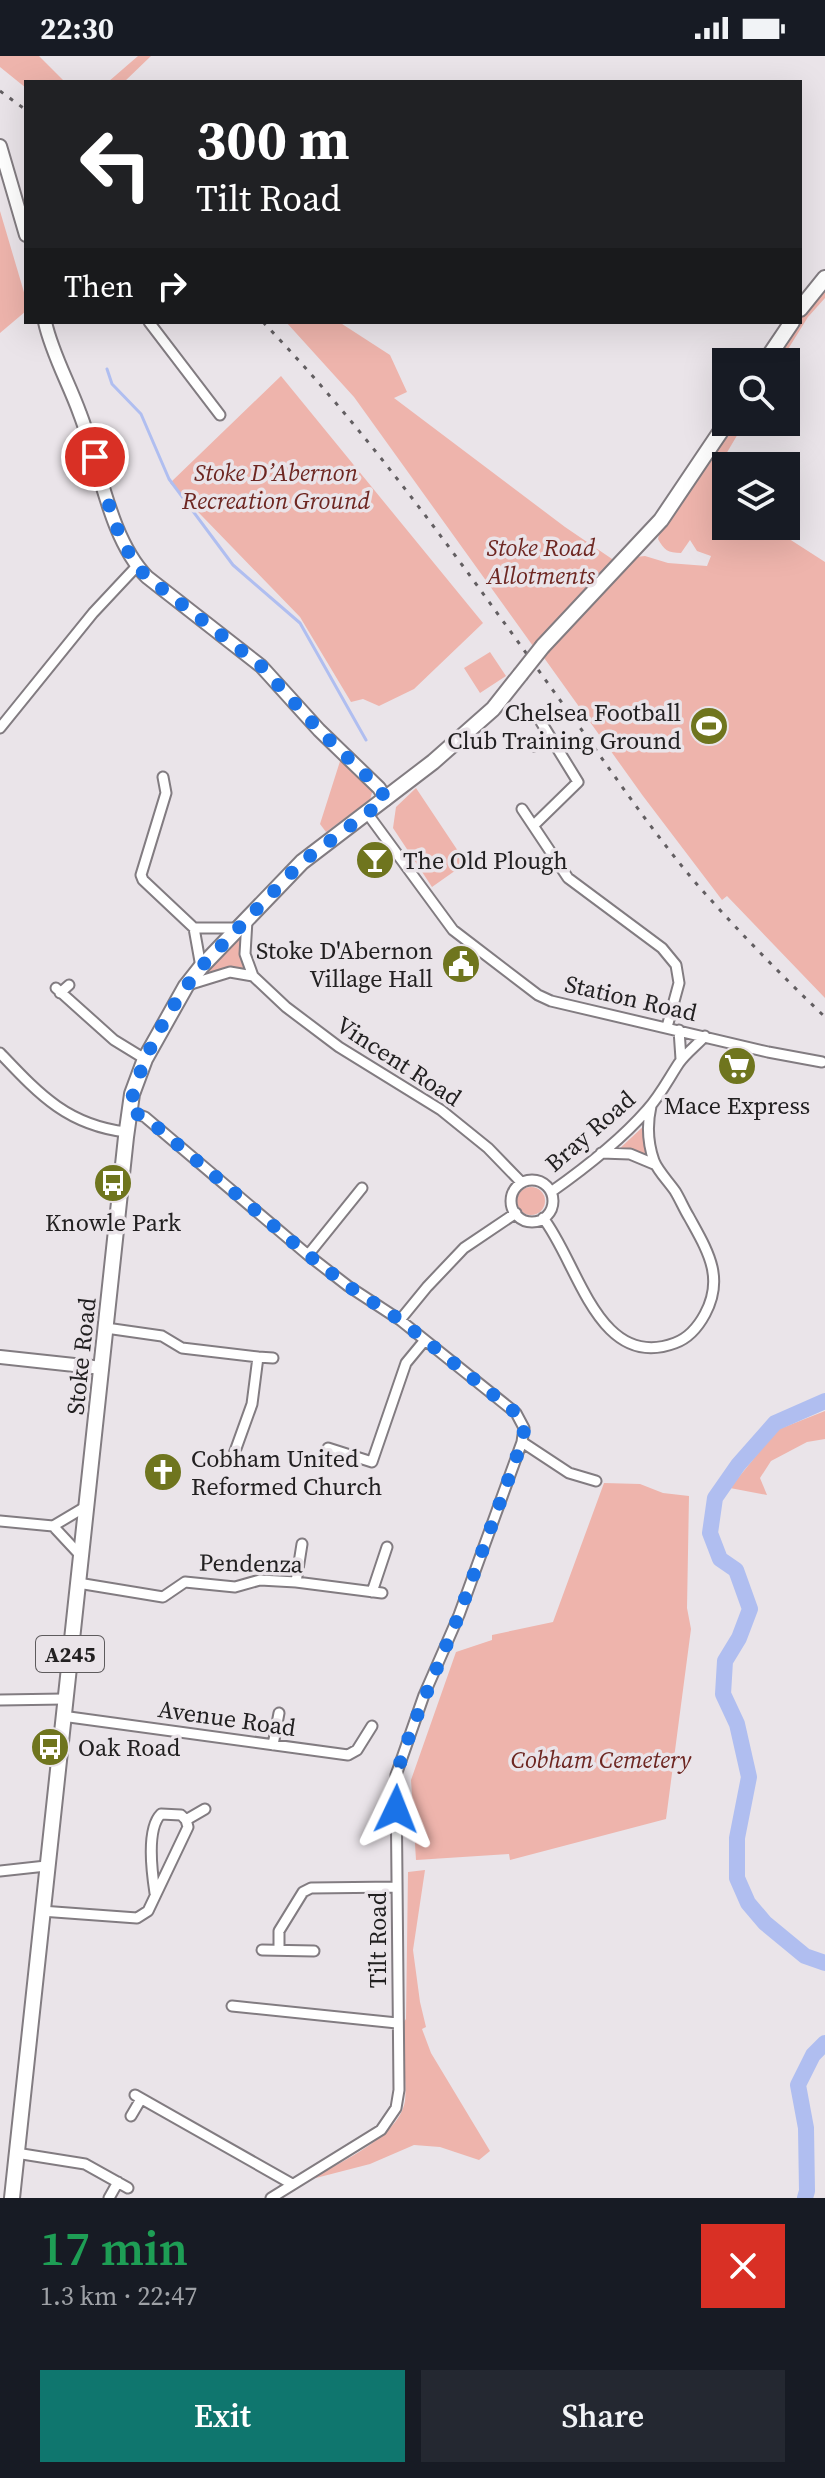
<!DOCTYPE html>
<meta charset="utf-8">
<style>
body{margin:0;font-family:"Source Serif 4",serif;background:#242831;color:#f1f3f6;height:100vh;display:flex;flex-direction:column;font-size:30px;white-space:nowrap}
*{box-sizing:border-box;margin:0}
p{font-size:26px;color:#9ea1a6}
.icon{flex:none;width:44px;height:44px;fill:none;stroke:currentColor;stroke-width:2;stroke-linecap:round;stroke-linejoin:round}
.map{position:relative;height:2142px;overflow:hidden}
.sheet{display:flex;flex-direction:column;background:#171b24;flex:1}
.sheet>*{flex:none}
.banner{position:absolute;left:24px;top:24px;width:778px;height:244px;border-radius:0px;box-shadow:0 8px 32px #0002;background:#202124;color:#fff;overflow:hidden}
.tools{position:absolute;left:712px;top:292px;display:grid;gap:16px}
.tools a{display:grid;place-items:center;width:88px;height:88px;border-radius:0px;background:#171b24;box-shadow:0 8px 32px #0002;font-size:40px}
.pin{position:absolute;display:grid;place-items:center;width:68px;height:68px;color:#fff;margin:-34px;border:4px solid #fff;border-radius:50%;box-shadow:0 2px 8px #0007}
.me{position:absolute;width:88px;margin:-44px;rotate:2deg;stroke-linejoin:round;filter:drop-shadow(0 0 6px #0008)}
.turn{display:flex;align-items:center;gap:28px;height:168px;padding:0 40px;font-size:36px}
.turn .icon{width:104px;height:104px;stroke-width:2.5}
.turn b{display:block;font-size:56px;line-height:68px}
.then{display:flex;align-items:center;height:76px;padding:0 40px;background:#0003;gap:16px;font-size:30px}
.round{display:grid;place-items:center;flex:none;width:84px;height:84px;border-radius:0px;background:#242831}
.summary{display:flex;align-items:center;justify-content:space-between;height:136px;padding:0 40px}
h1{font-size:48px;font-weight:600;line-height:60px;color:#1e9e55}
.action{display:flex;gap:16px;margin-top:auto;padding:16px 40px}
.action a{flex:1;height:92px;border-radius:0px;background:#0f766e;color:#fff;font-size:32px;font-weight:600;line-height:92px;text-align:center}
.action a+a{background:#242831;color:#f1f3f6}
.status{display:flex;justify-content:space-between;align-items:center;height:56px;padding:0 40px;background:#171b24;direction:ltr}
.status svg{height:22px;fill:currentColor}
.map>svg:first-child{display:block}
</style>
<div class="status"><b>22:30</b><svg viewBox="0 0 49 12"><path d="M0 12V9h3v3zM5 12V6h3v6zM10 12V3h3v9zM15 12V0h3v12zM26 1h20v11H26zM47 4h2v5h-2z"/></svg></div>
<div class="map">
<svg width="825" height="2142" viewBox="0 0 825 2142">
<rect width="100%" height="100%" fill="#eae4e9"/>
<path fill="#eeb4ac" d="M0,0H39L65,26H26V32L0,11Z
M138,0H151L124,26H108Z
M0,155L26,243V255L0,277Z
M825,226V242L808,261L780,306H768L795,266H800V258Z
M286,266H339L390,299L407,336L394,342L565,471L615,505L533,590L354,341Z
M281,320L483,567L414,633L379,650L363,643L351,646L300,561L170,427Z
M729,366H745L716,415L712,416L726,431V470H769L825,506V942L727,840L722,844L643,740L542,599L636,501L645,500L668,507L707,510L711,500L697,495L690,484L681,497C668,497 664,494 658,483L660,474Z
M490,596L506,620L480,637L464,612Z
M342,699L373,733L370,744L326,776L320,768Z
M416,732L466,807L432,831L393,772L396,751Z
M243,872L247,914L224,912L202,920Z
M646,1068L649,1101L630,1094H618Z
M517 1145a14 14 0 1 1 28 0a14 14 0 1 1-28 0Z
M825,1355V1383L807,1386L771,1405L760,1422L767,1439L730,1432L777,1374Z
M604,1427L640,1428L663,1437L689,1440L687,1552L691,1573L666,1763L510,1804L509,1798L416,1804L411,1724L456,1596L492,1584V1579L553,1566Z
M425,1814L413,1894L420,1946L426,1971L422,1973L431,1997L490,2095L479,2104L440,2091L414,2089L370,2108L312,2123C341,2105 399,2081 405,2045C407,2027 402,1989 401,1970L406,1963L408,1816Z"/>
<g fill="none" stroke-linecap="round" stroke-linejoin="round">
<path stroke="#b0bef0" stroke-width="3" d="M107,313L112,328L141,358L169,423L233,509L300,567L366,684"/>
<path stroke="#b0bef0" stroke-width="16" d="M825,1345L775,1367L738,1409L715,1442L710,1477L720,1503L736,1514L750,1553L739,1582L725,1605L723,1638L737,1668L749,1721L737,1782V1822L748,1847L765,1867L805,1900L825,1907
M805,2142L807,2135L806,2072L798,2029L813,1999L825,1987"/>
<g stroke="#827c81" stroke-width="13">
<path id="street" d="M149,266L220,359
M0,672L93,557L137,510
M534,690L549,681
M163,721L166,737L141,819L143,824L194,872L201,911
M522,753L568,822L662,892L676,909L679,927L667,971
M367,757L453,874L538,939L551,945L768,996L822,1006
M534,769L578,726L541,666
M247,864L245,898L253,920L286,951L339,991L441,1054L488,1092L521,1126
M194,872H236
M191,928L230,916L253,920
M56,932L114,984L145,1003
M60,937L69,929
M679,974L681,1003
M0,997C39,1038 67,1069 126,1076
M129,1055L145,1061L308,1199L348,1230L400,1264L516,1357L524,1372L522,1386L459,1559L424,1639L396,1719L399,2034L396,2052L381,2074L271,2142
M601,1097L630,1098L654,1108
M511 1145a21 21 0 1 1 42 0a21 21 0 1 1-42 0Z
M551,1136C585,1112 620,1085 647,1054C660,1040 669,1022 679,1007C686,997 697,989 705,980
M543,1162C578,1206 598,1316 675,1287C689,1282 698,1271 705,1258C725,1221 707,1194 689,1161C684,1153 680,1143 675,1135C668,1125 658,1115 654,1105C648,1088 647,1068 651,1050
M308,1199L362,1132
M400,1264L427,1231L464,1192L516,1157
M106,1272L162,1280L182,1292L258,1301L252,1348L234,1398
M258,1301L273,1302
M522,1386L569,1417L596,1425
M328,1392L372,1406L406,1307L425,1284
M0,1465L53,1470L85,1451
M53,1470L80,1499
M296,1526L302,1488
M78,1527L163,1541L185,1526L235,1531L260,1524L296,1526L382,1537
M372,1536L387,1491
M0,1644L64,1643
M62,1660L348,1699L357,1694L372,1670
M273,1689L279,1657
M186,1764L205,1753
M0,1815L46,1810
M41,1855L137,1862L148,1855L188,1771L186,1764L181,1759L161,1758C146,1773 152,1817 155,1837
M262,1894L314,1895
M279,1894V1875L303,1836L311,1832L397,1831
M232,1950L397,1967
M135,2039L292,2128
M131,2060L141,2043
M16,2097L85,2108L128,2132
M109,2142L118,2126"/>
</g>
<g stroke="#827c81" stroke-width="16">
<path id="secondary" d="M0,90L26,179
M45,266C52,298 69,327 80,358C100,409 109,482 147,521L261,610L319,674L379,732L386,743
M0,1301L102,1312"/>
</g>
<g stroke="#827c81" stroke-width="18">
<path id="primary" d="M800,253L825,222
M765,306L792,266
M543,590L661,464L727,366
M12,2142L126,1081L132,1038L145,1003L186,930L201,911L302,806L433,706L493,653L520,619"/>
</g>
<use href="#street" stroke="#fff" stroke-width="9"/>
<use href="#secondary" stroke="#fff" stroke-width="12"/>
<use href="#primary" stroke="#fff" stroke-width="14"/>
<path stroke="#625e61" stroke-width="3" stroke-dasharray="4 8" stroke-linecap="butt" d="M0,35L26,54
M263,266C381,389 476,529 576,666C614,719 652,775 695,826C736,873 780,918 825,961"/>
<g stroke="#827c81" stroke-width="18" stroke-linecap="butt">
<path id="primary-bridge" d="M520,619L543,590"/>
</g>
<use href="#primary-bridge" stroke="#fff" stroke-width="14"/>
</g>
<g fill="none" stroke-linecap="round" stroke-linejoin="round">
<path stroke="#1a73e8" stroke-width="14" stroke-dasharray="0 25.2" d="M95,401C108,443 116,489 147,521L261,610L319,674L379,732L386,743L302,806L201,911C168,953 140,1003 129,1055L145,1061L308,1199L348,1230L400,1264L516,1357C525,1367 525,1374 522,1386L459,1559L412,1672L396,1719V1753"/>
</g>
<defs>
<g id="stadium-disc" transform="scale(2)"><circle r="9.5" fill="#6f751e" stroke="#eae4e9"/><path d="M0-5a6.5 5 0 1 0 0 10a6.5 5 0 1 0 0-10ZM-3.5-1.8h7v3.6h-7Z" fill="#fff"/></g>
<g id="bar-disc" transform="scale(2)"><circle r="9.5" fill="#6f751e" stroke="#eae4e9"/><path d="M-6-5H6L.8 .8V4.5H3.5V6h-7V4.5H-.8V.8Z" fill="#fff"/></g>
<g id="civic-disc" transform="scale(2)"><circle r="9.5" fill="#6f751e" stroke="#eae4e9"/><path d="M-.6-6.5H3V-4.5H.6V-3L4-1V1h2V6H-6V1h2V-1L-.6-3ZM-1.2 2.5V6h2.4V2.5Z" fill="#fff"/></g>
<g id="supermarket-disc" transform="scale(2)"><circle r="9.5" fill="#6f751e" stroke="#eae4e9"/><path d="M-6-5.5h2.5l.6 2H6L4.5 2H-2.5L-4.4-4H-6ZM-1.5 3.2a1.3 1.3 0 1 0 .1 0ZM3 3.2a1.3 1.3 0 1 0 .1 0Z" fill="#fff"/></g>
<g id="bus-disc" transform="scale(2)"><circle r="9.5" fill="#6f751e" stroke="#eae4e9"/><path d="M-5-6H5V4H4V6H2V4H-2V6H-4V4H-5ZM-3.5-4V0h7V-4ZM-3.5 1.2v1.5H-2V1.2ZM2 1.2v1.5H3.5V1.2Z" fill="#fff"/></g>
<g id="church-disc" transform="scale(2)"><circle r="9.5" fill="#6f751e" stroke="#eae4e9"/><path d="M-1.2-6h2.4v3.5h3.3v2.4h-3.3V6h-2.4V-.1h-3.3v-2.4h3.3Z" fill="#fff"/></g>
</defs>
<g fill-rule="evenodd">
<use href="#stadium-disc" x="709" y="670"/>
<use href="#bar-disc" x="375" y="804"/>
<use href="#civic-disc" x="461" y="908"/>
<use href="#supermarket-disc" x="737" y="1010"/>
<use href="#bus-disc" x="113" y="1127"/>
<use href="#church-disc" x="163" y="1416"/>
<use href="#bus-disc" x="50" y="1691"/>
</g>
<g text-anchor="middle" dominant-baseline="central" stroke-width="7" stroke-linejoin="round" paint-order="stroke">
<rect fill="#eae4e9" stroke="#5e5b5d" stroke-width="2" x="36" y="1580" width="68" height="36" rx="6"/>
<g font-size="22" font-weight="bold" fill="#222021">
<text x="70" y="1598">A245</text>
</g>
<g font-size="24" font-style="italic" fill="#6d2621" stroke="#eae4e9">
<text x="276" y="416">Stoke D’Abernon<tspan x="276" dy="28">Recreation Ground</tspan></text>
<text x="541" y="491">Stoke Road<tspan x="541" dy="28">Allotments</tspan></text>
<text x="601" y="1703">Cobham Cemetery</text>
</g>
<g font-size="24" fill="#222021" stroke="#eae4e9" text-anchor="start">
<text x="681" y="656" text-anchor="end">Chelsea Football<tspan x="681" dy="28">Club Training Ground</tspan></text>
<text x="403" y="804">The Old Plough</text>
<text x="433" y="894" text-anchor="end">Stoke D'Abernon<tspan x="433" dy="28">Village Hall</tspan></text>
<text x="737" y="1049" text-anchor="middle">Mace Express</text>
<text x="113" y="1166" text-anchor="middle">Knowle Park</text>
<text x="191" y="1402">Cobham United<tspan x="191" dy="28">Reformed Church</tspan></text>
<text x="78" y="1691">Oak Road</text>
</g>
<g font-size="24" fill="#222021" stroke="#eae4e9">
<text transform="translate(631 942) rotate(13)">Station Road</text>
<text transform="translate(399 1005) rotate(33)">Vincent Road</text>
<text transform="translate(590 1075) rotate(-41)">Bray Road</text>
<text transform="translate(81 1300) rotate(-84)">Stoke Road</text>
<text transform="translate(251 1507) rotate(1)">Pendenza</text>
<text transform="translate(227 1662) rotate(8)">Avenue Road</text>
<text transform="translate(377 1884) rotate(-90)">Tilt Road</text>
</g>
</g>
</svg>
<div class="tools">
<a><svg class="icon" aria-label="search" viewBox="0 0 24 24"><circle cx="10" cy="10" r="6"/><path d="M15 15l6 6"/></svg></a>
<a><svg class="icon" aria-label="layers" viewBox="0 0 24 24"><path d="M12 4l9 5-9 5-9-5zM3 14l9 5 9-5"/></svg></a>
</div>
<div class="pin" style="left:95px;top:401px;background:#d93025"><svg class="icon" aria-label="arrive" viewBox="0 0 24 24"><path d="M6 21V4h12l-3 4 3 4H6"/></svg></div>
<svg class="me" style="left:396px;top:1753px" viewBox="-20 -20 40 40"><path d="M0-17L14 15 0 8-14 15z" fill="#1a73e8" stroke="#fff" stroke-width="4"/></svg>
<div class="banner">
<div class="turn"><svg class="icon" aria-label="left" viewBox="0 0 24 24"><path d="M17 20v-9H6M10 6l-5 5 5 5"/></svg><div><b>300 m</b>Tilt Road</div></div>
<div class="then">Then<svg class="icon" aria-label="right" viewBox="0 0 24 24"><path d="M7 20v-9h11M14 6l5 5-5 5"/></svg></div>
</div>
</div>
<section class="sheet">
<div class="summary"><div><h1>17 min</h1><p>1.3 km · 22:47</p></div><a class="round" style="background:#d93025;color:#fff"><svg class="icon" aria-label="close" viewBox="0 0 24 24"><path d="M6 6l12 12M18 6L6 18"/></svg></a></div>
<div class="action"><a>Exit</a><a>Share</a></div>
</section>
